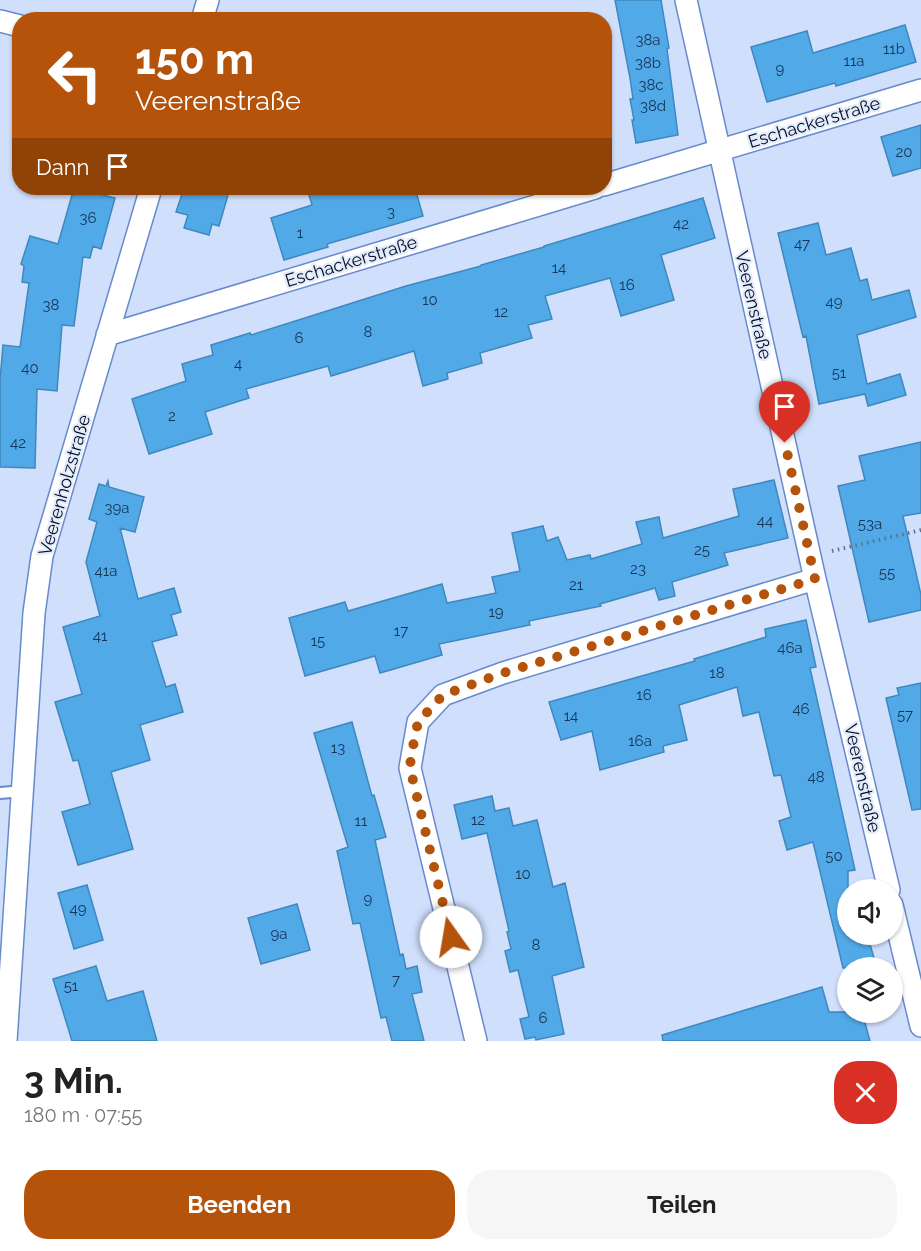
<!DOCTYPE html>
<html lang="de">
<meta charset="utf-8">
<style>
body{margin:0;font-family:Raleway,sans-serif;background:#f6f6f6;color:#222;height:100vh;display:flex;flex-direction:column;font-size:22px;white-space:nowrap}
*{box-sizing:border-box;margin:0}
p{font-size:20px;color:#767676}
.icon{flex:none;width:33px;height:33px;fill:none;stroke:currentColor;stroke-width:2;stroke-linecap:round;stroke-linejoin:round}
.map{position:relative;height:1041px;overflow:hidden}
.sheet{display:flex;flex-direction:column;background:#fff;flex:1}
.sheet>*{flex:none}
.top-card{position:absolute;left:12px;top:12px;width:600px;height:183px;border-radius:24px;box-shadow:0 2px 4px #0004;background:#b45309;color:#fff;overflow:hidden}
.tools{position:absolute;left:837px;top:879px;display:grid;gap:12px}
.tools a{display:grid;place-items:center;width:66px;height:66px;border-radius:50%;background:#fff;box-shadow:0 2px 4px #0004;font-size:30px}
.pin{position:absolute;display:grid;place-items:center;width:51px;height:51px;color:#fff;margin:-62px -26px;border-radius:50% 50% 50% 0;rotate:-45deg;box-shadow:0 0 6px #0007}
.pin .icon{rotate:45deg}
.me{position:absolute;width:66px;margin:-33px;rotate:347deg;stroke-linejoin:round;filter:drop-shadow(0 0 4px #0008)}
.turn{display:flex;align-items:center;gap:21px;height:126px;padding:0 24px;font-size:27px}
.turn .icon{width:78px;height:78px;stroke-width:2.5}
.turn b{display:block;font-size:42px;line-height:51px}
.then{display:flex;align-items:center;height:57px;padding:0 24px;background:#0003;gap:12px;font-size:22px}
.round{display:grid;place-items:center;flex:none;width:63px;height:63px;border-radius:24px;background:#f6f6f6}
.headline{display:flex;align-items:center;justify-content:space-between;height:102px;padding:0 24px}
h1{font-size:36px;font-weight:700;line-height:45px}
.primary-button{display:flex;gap:12px;margin-top:auto;padding:12px 24px}
.primary-button a{flex:1;height:69px;border-radius:24px;background:#b45309;color:#fff;font-size:24px;font-weight:700;line-height:69px;text-align:center}
.primary-button a+a{background:#f6f6f6;color:#222}
.map>svg:first-child{display:block}
</style>
<div class="map">
<svg width="921" height="1041" viewBox="0 0 921 1041">
<rect width="100%" height="100%" fill="#d0dffc"/>
<path fill="#51a9e7" stroke="#3f88bd" stroke-width="1.5" d="M615,0H661L669,48L667,49L678,135L636,143L632,120H634L630,99H633L630,78Z
M905,25L916,62L836,86L835,83L767,102L751,47L807,31L813,53Z
M921,125V168L893,176L881,137Z
M74,188L115,198L101,249L93,246L90,258L83,257L74,326L62,325L57,391L37,389L35,468L0,467V380L3,345L20,347L29,283L22,282L24,266L21,264L30,236L58,244Z
M184,188H230L219,226L212,224L209,235L184,228L188,215L176,212Z
M307,188H415L423,216L327,244L328,247L284,260L271,218L312,205Z
M703,198L715,238L661,255L674,300L621,316L610,278L545,296L552,319L528,325L532,338L480,353L482,363L447,373L448,379L423,386L414,351L331,376L328,366L246,389L249,398L205,412L212,434L149,454L132,399L186,381L182,364L213,355L211,345L250,333L251,335L406,286L481,266V265L544,247V246Z
M818,223L826,255L851,248L860,281L867,279L872,300L909,290L916,317L857,335L867,384L900,374L906,395L868,406L865,394L819,404L806,336L803,337L778,233Z
M921,442V513L903,516L921,595V610L869,622L838,486L865,480L859,456Z
M774,480L788,538L724,553L728,565L672,582L675,596L659,600L655,588L600,604L601,606L529,621L530,625L439,644L442,655L380,673L375,656L305,676L289,618L345,602L348,611L442,584L447,603L496,593L492,577L520,571L512,533L543,526L547,541L558,537L567,560L590,555L591,559L642,544L636,522L659,517L663,538L739,516L733,489Z
M108,481L109,487L144,497L135,532L120,528L138,599L174,588L181,612L171,615L177,635L152,642L166,687L175,684L183,712L140,725L150,760L111,772L133,849L78,865L62,812L90,804L78,760L73,761L55,702L82,694L63,627L100,616L86,562L97,522L89,519L99,484L106,486Z
M806,620L816,667L810,668L855,870L848,871V934H867L877,968H843L813,842L787,850L779,821L791,817L781,775L774,776L759,712L743,716L737,687L679,705L687,740L663,746L664,752L600,770L592,731L561,740L549,702L695,661L694,659L766,637L765,629Z
M921,683V809L912,810L886,698L899,695L897,688Z
M352,722L372,796L374,795L386,837L375,840L400,955L403,954L406,969L417,966L422,992L412,994L424,1041H392L386,1017L381,1018L360,923L353,924L337,851L348,847L314,733Z
M492,796L495,811L509,808L513,826L537,820L553,887L565,883L584,967L552,976L564,1034L536,1040L535,1037L525,1039L520,1019L529,1017L518,970L510,972L505,951L511,949L507,932L509,931L487,833L462,839L454,805Z
M87,885L103,940L74,949L58,893Z
M297,904L310,950L261,964L248,918Z
M96,966L107,1001L143,991L157,1041H72L53,979Z
M822,987L829,1012H862L870,1041H663L662,1035Z"/>
<g fill="none" stroke-linecap="round" stroke-linejoin="round">
<g stroke="#678acd" stroke-width="14">
<path id="service" d="M0,793L23,791"/>
</g>
<g stroke="#678acd" stroke-width="24">
<path id="minor" d="M686,0L815,579L889,890
M202,20L208,0
M0,21L20,26
M604,185L921,90
M107,335L595,188
M892,905L921,1026
M6,1041L34,613L42,556L151,188
M476,1041L410,768L418,722L443,695L503,673L815,579"/>
</g>
<path stroke="#626f8a" stroke-width="4" stroke-dasharray="1.5 4.5" stroke-linecap="butt" d="M832,551L921,530"/>
<use href="#service" stroke="#fff" stroke-width="10"/>
<use href="#minor" stroke="#fff" stroke-width="21"/>
</g>
<g fill="none" stroke-linecap="round" stroke-linejoin="round">
<path stroke="#b45309" stroke-width="10" stroke-dasharray="0 18" d="M451,937L410,768L411,756L418,722L443,695L503,673L815,579L785,443"/>
</g>
<g text-anchor="middle" dominant-baseline="central" stroke-width="4.5" stroke-linejoin="round" paint-order="stroke">
<g font-size="15" fill="#173557">
<text x="648" y="40">38a</text>
<text x="894" y="49">11b</text>
<text x="854" y="61">11a</text>
<text x="648" y="63">38b</text>
<text x="780" y="69">9</text>
<text x="651" y="85">38c</text>
<text x="653" y="106">38d</text>
<text x="904" y="152">20</text>
<text x="391" y="212">3</text>
<text x="88" y="218">36</text>
<text x="681" y="224">42</text>
<text x="300" y="233">1</text>
<text x="802" y="244">47</text>
<text x="559" y="268">14</text>
<text x="627" y="285">16</text>
<text x="430" y="300">10</text>
<text x="834" y="302">49</text>
<text x="51" y="305">38</text>
<text x="501" y="312">12</text>
<text x="368" y="332">8</text>
<text x="299" y="338">6</text>
<text x="238" y="364">4</text>
<text x="30" y="368">40</text>
<text x="839" y="373">51</text>
<text x="172" y="416">2</text>
<text x="18" y="443">42</text>
<text x="117" y="508">39a</text>
<text x="765" y="521">44</text>
<text x="870" y="524">53a</text>
<text x="702" y="550">25</text>
<text x="638" y="569">23</text>
<text x="106" y="571">41a</text>
<text x="887" y="573">55</text>
<text x="576" y="585">21</text>
<text x="496" y="612">19</text>
<text x="401" y="631">17</text>
<text x="100" y="636">41</text>
<text x="318" y="641">15</text>
<text x="790" y="648">46a</text>
<text x="717" y="673">18</text>
<text x="644" y="695">16</text>
<text x="801" y="709">46</text>
<text x="905" y="715">57</text>
<text x="571" y="716">14</text>
<text x="640" y="741">16a</text>
<text x="338" y="748">13</text>
<text x="816" y="777">48</text>
<text x="478" y="820">12</text>
<text x="361" y="821">11</text>
<text x="834" y="856">50</text>
<text x="523" y="874">10</text>
<text x="368" y="899">9</text>
<text x="78" y="909">49</text>
<text x="279" y="934">9a</text>
<text x="536" y="945">8</text>
<text x="396" y="980">7</text>
<text x="71" y="986">51</text>
<text x="543" y="1018">6</text>
</g>
<g font-size="18" fill="#040e27" stroke="#e4ecfb">
<text transform="translate(814 122) rotate(-17)">Eschackerstraße</text>
<text transform="translate(351 261) rotate(-17)">Eschackerstraße</text>
<text transform="translate(754 305) rotate(77)">Veerenstraße</text>
<text transform="translate(64 485) rotate(-74)">Veerenholzstraße</text>
<text transform="translate(863 778) rotate(77)">Veerenstraße</text>
</g>
</g>
</svg>
<div class="tools">
<a><svg class="icon" aria-label="sound" viewBox="0 0 24 24"><path d="M4 9h4l5-4v14l-5-4H4zM17 9q2 3 0 6"/></svg></a>
<a><svg class="icon" aria-label="layers" viewBox="0 0 24 24"><path d="M12 4l9 5-9 5-9-5zM3 14l9 5 9-5"/></svg></a>
</div>
<div class="pin" style="left:785px;top:443px;background:#d93025"><svg class="icon" aria-label="arrive" viewBox="0 0 24 24"><path d="M6 21V4h12l-3 4 3 4H6"/></svg></div>
<svg class="me" style="left:451px;top:937px" viewBox="-20 -20 40 40"><circle r="19" fill="#fff"/><path d="M0-13L10 11 0 6-10 11z" fill="#b45309"/></svg>
<div class="top-card">
<div class="turn"><svg class="icon" aria-label="left" viewBox="0 0 24 24"><path d="M17 20v-9H6M10 6l-5 5 5 5"/></svg><div><b>150 m</b>Veerenstraße</div></div>
<div class="then">Dann<svg class="icon" aria-label="arrive" viewBox="0 0 24 24"><path d="M6 21V4h12l-3 4 3 4H6"/></svg></div>
</div>
</div>
<section class="sheet">
<div class="headline"><div><h1>3 Min.</h1><p>180 m · 07:55</p></div><a class="round" style="background:#d93025;color:#fff"><svg class="icon" aria-label="close" viewBox="0 0 24 24"><path d="M6 6l12 12M18 6L6 18"/></svg></a></div>
<div class="primary-button"><a>Beenden</a><a>Teilen</a></div>
</section>
